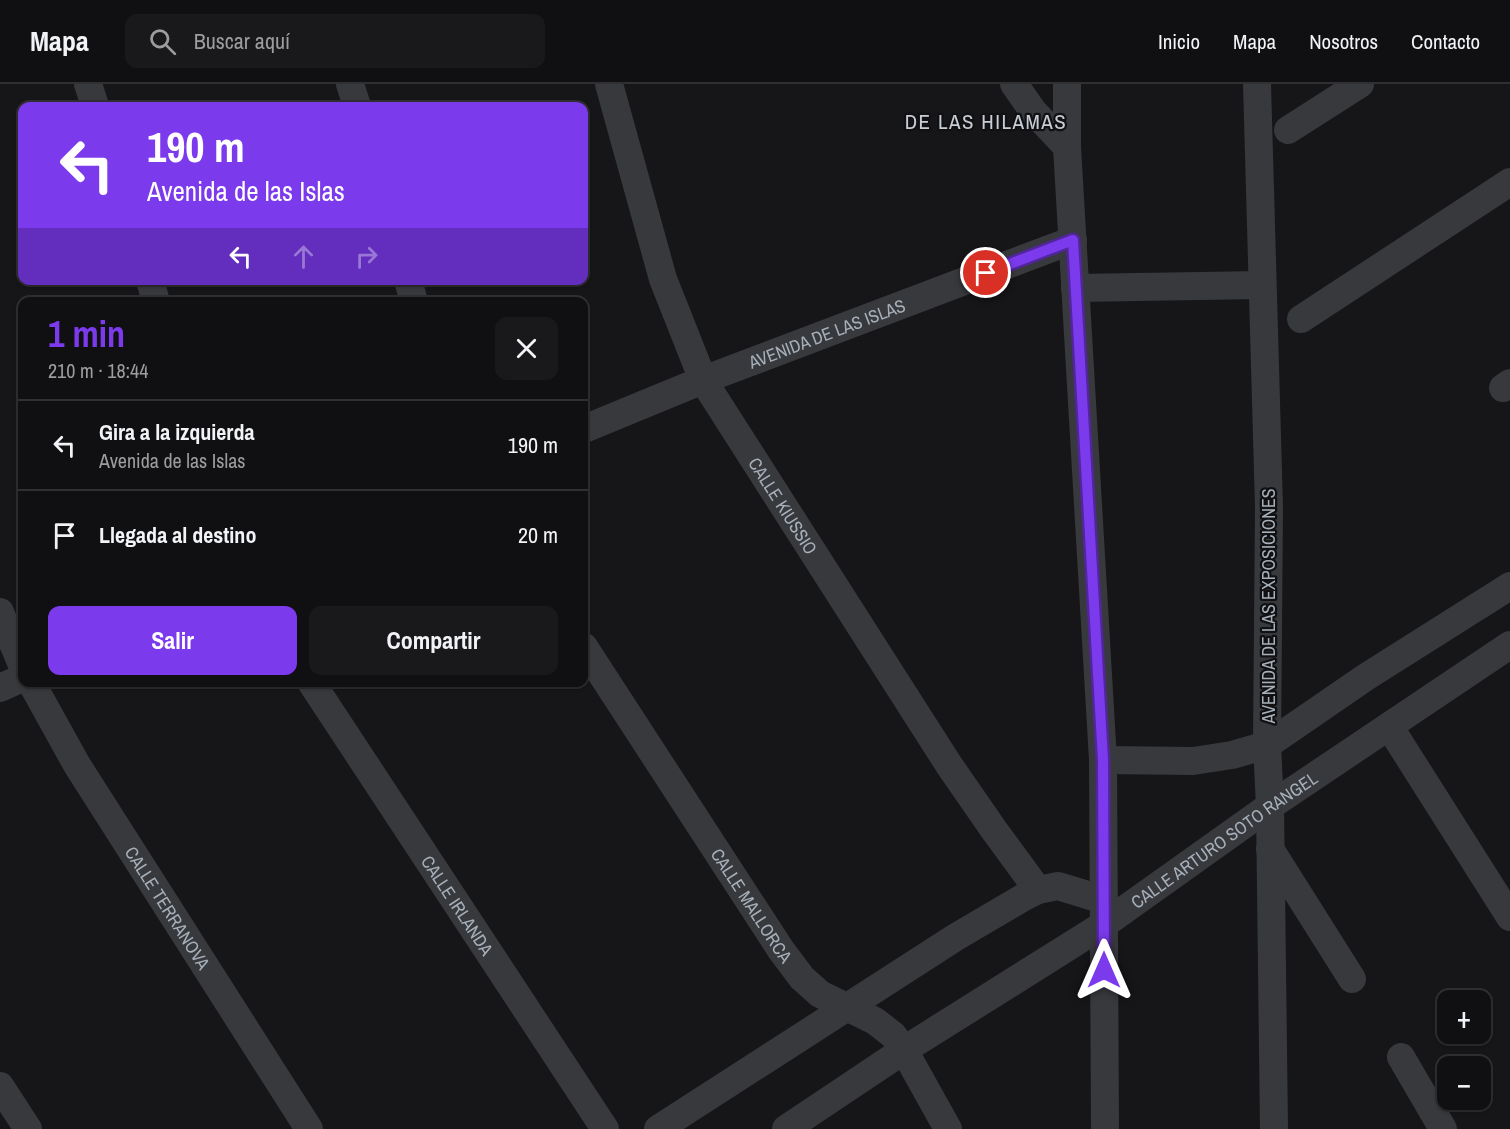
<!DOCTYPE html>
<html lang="es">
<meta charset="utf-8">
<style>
body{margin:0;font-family:"Archivo Narrow",sans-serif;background:#19191b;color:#f1f3f6;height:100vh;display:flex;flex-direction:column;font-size:22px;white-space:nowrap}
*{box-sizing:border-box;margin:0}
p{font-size:20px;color:#9c9d9f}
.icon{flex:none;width:33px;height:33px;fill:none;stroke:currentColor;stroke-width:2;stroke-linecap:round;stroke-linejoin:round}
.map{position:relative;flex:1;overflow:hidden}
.drawer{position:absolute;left:18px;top:213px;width:570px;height:390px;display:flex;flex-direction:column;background:#101012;border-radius:12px;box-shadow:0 2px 4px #0004,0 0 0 2px #303032}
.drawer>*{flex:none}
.banner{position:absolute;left:18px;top:18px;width:570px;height:183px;border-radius:12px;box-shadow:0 2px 4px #0004,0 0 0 2px #303032;background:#7c3aed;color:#fff;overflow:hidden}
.controls{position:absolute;left:1437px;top:906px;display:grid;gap:12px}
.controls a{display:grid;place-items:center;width:54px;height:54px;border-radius:12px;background:#101012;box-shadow:0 2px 4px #0004,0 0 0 2px #303032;font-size:30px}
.pin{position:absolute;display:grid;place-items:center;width:51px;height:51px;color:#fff;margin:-26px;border:3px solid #fff;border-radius:50%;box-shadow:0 2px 6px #0007}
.me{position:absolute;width:66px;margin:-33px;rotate:0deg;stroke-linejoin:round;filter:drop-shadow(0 0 4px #0008)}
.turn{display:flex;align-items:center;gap:21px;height:126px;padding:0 30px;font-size:27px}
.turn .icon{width:78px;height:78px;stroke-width:2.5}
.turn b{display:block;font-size:42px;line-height:51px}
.lanes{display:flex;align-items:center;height:57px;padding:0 30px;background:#0003;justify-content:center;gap:30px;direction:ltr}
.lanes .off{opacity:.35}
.round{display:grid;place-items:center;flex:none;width:63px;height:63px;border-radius:12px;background:#19191b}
.overview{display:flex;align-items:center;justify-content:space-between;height:102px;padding:0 30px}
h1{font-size:36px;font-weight:700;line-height:45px;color:#7c3aed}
.button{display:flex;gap:12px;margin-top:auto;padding:12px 30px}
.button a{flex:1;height:69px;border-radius:12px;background:#7c3aed;color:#fff;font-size:24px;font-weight:700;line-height:69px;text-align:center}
.button a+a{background:#19191b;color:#f1f3f6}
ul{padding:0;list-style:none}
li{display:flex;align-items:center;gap:18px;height:90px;padding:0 30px;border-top:2px solid #303032}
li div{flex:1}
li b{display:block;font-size:22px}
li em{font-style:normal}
header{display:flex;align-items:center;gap:36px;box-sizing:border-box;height:84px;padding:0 30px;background:#101012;border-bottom:2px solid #303032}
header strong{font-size:28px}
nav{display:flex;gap:33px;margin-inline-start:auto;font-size:21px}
.search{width:420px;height:54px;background:#19191b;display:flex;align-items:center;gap:15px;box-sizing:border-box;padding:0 21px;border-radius:12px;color:#9c9d9f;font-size:22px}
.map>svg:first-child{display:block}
</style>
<header>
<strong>Mapa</strong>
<div class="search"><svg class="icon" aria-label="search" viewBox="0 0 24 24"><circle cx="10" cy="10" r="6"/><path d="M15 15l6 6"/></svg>Buscar aquí</div>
<nav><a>Inicio</a><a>Mapa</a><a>Nosotros</a><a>Contacto</a></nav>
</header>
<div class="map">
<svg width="1510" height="1045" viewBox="0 0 1510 1045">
<rect width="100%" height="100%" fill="#161618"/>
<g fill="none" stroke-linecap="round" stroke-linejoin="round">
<g stroke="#37393d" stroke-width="28">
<path d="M88,0L95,22"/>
<path d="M350,0L357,22"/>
<path id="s1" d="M609,0L663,195L703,296L949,681L994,746L1038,806"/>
<path d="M1014,0L1033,27L1067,63"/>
<path d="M1067,0V63L1103,676L1105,1045"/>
<path d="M1257,0L1269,423L1267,661L1270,722L1274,1045"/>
<path d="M1288,46L1360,0"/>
<path d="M150,196L156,218"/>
<path d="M408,196L414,218"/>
<path d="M1075,204L1262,201"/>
<path d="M1301,235L1510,98"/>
<path d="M1503,304L1510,299"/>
<path id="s2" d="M584,345L703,296L1073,156"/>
<path d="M0,528L22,581"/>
<path id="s3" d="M584,563L781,866L802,894L820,910L875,937L893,951L904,966L948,1045"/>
<path id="s4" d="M31,598L77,681L309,1045"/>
<path id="s5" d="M311,598L605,1045"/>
<path d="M0,604L22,594"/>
<path d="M1389,642L1510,833"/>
<path d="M1103,676L1193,677L1232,671L1267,661L1366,593L1510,502"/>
<path d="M1270,765L1352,895"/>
<path d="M1401,973L1443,1045"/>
<path d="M0,1002L28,1045"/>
<path d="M658,1045L956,853L1024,813L1038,806L1058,802L1104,816"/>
<path id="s6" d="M786,1045L904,966L1103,841L1270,722L1510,561"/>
</g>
</g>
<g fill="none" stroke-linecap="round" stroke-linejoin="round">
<g stroke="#51269a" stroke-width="15">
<path id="route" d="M986,189L1073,156L1103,676L1104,886"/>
</g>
<use href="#route" stroke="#7c3aed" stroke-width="10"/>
</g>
<g text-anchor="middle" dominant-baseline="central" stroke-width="4.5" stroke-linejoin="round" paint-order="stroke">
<g font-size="18" fill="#a7afb9" stroke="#111113">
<text stroke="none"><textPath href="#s2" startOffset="261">AVENIDA DE LAS ISLAS</textPath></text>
<text stroke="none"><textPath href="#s1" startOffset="460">CALLE KIUSSIO</textPath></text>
<text transform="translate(1268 522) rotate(-90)">AVENIDA DE LAS EXPOSICIONES</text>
<text stroke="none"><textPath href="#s6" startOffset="525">CALLE ARTURO SOTO RANGEL</textPath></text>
<text stroke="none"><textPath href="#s3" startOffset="308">CALLE MALLORCA</textPath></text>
<text stroke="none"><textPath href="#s5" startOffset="267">CALLE IRLANDA</textPath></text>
<text stroke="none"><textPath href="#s4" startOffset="264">CALLE TERRANOVA</textPath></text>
</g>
<g font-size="21" letter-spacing="1.5" fill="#c8cdd5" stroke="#111113">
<text x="986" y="37">DE LAS HILAMAS</text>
</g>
</g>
</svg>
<div class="controls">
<a>+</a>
<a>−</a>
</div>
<div class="pin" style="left:986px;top:189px;background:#d93025"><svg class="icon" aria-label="arrive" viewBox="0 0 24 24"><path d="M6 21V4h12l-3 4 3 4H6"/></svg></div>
<svg class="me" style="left:1104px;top:886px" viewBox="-20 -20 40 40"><path d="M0-17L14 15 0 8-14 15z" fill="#7c3aed" stroke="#fff" stroke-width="4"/></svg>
<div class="banner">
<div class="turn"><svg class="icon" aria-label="left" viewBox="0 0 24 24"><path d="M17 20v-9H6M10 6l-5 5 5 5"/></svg><div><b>190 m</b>Avenida de las Islas</div></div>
<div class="lanes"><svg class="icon" aria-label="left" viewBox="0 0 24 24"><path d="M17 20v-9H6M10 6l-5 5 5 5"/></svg><svg class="icon off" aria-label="ahead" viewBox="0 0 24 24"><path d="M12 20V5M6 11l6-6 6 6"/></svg><svg class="icon off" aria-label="right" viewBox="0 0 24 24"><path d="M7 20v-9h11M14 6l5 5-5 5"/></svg></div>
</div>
<section class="drawer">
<div class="overview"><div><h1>1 min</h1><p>210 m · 18:44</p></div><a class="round"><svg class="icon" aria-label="close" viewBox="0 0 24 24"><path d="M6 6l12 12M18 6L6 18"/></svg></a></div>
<ul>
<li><svg class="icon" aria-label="left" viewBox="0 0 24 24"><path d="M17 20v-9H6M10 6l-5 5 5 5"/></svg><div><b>Gira a la izquierda</b><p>Avenida de las Islas</p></div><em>190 m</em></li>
<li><svg class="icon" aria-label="arrive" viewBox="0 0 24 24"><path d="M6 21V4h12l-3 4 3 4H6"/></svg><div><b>Llegada al destino</b></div><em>20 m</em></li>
</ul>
<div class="button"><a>Salir</a><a>Compartir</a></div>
</section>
</div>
